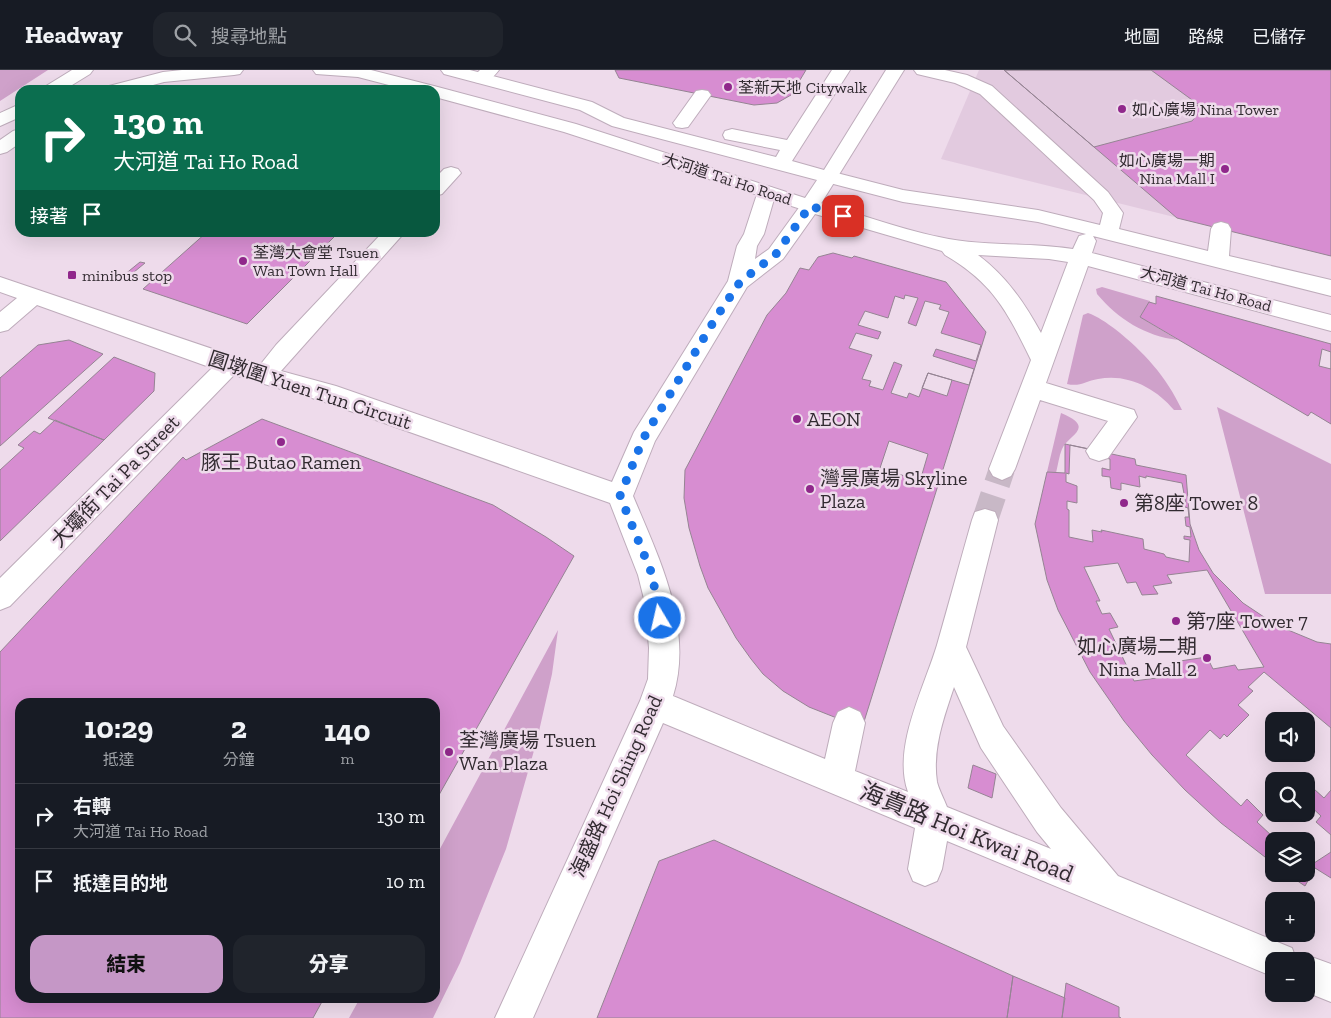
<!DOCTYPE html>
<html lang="zh-TW">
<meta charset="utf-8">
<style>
body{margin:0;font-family:"Zilla Slab","Noto Sans TC",serif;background:#20242c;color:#f1f3f6;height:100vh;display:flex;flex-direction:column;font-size:19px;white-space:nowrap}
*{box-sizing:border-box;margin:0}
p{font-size:16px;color:#9ea1a6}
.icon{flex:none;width:28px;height:28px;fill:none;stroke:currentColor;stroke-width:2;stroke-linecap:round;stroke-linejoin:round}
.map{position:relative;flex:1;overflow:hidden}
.side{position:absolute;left:15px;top:628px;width:425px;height:305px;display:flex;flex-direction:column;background:#171b24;border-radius:15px;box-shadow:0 5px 20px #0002}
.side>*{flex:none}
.hud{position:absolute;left:15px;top:15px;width:425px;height:152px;border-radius:15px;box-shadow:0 5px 20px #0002;background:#0b6e4f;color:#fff;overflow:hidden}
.controls{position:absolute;left:1265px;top:642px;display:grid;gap:10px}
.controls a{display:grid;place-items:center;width:50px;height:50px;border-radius:10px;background:#171b24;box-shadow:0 5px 20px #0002;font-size:25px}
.pin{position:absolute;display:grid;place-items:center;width:42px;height:42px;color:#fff;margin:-21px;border-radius:10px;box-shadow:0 2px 8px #0006}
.me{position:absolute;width:55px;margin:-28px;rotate:351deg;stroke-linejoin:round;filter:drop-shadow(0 0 4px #0008)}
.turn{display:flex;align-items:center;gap:18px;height:105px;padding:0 15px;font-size:22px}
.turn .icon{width:65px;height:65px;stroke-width:2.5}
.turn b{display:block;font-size:35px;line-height:42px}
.then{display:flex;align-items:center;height:48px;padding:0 15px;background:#0003;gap:10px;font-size:19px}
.eta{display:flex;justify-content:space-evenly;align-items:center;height:85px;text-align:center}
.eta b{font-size:30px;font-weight:800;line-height:35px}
.action{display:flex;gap:10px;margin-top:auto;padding:10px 15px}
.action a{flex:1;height:58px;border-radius:15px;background:#c597c6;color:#111;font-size:20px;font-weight:800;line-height:58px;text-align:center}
.action a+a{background:#20242c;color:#f1f3f6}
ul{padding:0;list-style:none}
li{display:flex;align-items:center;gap:15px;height:65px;padding:0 15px;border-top:1px solid #363941}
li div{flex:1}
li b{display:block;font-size:19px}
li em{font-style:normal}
header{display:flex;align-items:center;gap:30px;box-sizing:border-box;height:70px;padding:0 25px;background:#171b24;border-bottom:1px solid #363941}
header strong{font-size:24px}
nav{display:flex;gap:28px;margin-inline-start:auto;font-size:18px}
.search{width:350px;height:45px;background:#20242c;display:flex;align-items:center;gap:12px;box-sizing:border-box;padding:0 18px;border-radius:15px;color:#9ea1a6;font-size:19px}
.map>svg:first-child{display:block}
</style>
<header>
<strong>Headway</strong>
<div class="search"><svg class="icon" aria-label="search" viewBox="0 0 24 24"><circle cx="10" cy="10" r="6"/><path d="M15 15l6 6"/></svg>搜尋地點</div>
<nav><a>地圖</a><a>路線</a><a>已儲存</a></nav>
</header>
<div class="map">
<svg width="1331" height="948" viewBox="0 0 1331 948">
<rect width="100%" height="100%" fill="#eedbeb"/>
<path fill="#e2cadf" d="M979,0H1331V186L941,89Z"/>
<path fill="#cfa1ca" d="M0,0H48L0,31Z
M1102,217L1150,231L1140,247L1178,270C1145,266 1118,249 1097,224L1096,219Z
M1088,243C1097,246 1107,253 1115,259C1144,282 1166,306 1182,340H1174C1156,318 1127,303 1098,309C1086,311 1080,317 1067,314L1083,245Z
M1217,337L1331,394V524H1265Z
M1061,343C1097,358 1068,365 1062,379C1059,386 1058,395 1056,403L1047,402Z
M558,560L552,604L537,670L506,779L460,893L433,948H349L360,928H435V788Z"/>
<path fill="#d78dd1" stroke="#958493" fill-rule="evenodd" d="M615,0H806L791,25L777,33L754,35L619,8Z
M1004,0H1151L1199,35L1193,37L1197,45L1192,51L1094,77Z
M1004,0H1331V186L1177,148Z
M207,162H339L247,254L143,219Z
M833,183L852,188L854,186L946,212L986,262L862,658L809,637L783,621L763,604L751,589L736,568L708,518L700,496L689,458L684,428L685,400L767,245L786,223L800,198L809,200L818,187Z
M140,192L145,193L128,207L124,205Z
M905,225L918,228L908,253L916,256L925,231L941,235L939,239L949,242L941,263L981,275L976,291L936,279L933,286L974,299L969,315L928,303L919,327L909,323L907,328L891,323L902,295L894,292L883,320L869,316L871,311L862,309L872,285L849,278L856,263L878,269L881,262L858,255L865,241L888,248L895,226L904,229Z
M1156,226L1331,274V354L1311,342L1308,346L1140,247L1149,232L1156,234Z
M69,270L103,284L0,376V308L38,275Z
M1322,279L1331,282V299L1319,296Z
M114,287L155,303L154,321L104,370L48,348Z
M928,303L952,310L947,326L922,318Z
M262,349L493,435L546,467L574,486L435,732V632H20V928H324L313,948H0V582L183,387L186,390Z
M55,350L104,370L0,471V400L24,378L18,375L34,361L40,364Z
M889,371L928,384L920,411L880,398Z
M1065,374L1135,389L1136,395L1186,405L1190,454L1199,480L1213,503L1243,533L1276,555L1317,572L1331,574V808L1315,798L1305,816L1287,804H1306V771H1274V794L1221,753L1185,720L1152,685L1124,651L1090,602L1058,540L1047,510L1035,454L1047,402L1065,403ZM1274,651H1306V684H1274ZM1274,711H1306V744H1274Z
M1070,375L1099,381L1097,386L1110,389V400L1102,398V406L1110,407L1111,418L1121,420V413L1140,417L1139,406L1146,408V406L1182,413L1186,434L1181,433L1182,436L1188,438L1189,447H1185L1186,456L1190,457L1191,467L1184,466V469L1190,470L1189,492L1166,487L1164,484L1144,479L1143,469L1101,460L1102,462L1092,460L1093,472L1069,467V440L1067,439V431L1077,433V416L1066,412V403L1069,404Z
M1118,493L1127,513L1136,512L1142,525L1158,524L1153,516L1172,513L1167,505L1207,500L1264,597L1238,600L1235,595L1213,599L1207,587L1173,592L1174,596H1167L1172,606L1134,611L1109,559L1118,557L1110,543L1102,544L1096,531H1100L1084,497Z
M1264,602L1331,658V720L1324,728L1314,719L1306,728V711H1274V744H1306V732L1321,746L1316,752L1331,765V782L1311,795L1306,791V771H1285L1276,763L1272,766L1257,752L1263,745L1247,729L1241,736L1186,685L1210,660L1220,669L1224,664L1227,667L1249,645L1238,635L1253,621L1248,617ZM1274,651H1306V684H1274Z
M973,695L996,704L992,728L968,718Z
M714,770L1013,906L1007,948H597L659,791Z
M1013,906L1065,928L1062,948H1007Z
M1066,913L1119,937V947L1121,948H1062Z"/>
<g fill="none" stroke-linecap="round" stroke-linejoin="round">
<path stroke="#c8b8c6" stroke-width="26" stroke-dasharray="26 12" stroke-linecap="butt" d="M985,450L1002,399"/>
<g stroke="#beacbb" stroke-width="2">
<path id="minor" d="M480,0H499C492,9 486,14 475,12L472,8Z
M914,0H945L967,5L992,16L1108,122L1123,143L1119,159L1208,181L1211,159L1214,154L1221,152L1228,154L1231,159L1229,186L1331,210V226L1093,166L1096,171L1092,183L1331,245V261L1088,196L1046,313L1134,340L1137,347L1108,388L1099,391L1090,388L1086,381L1108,351L1040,330L1015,399L1011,406L1002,410L993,406L989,399L1031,290C1007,241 993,213 945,185L942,181L815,144L783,189L747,217L655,371L633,426C659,488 694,558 673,626L825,689L833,653L838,642L849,637L860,642L865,653L855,701L908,722C892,678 924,618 937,575C949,533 960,492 972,450L975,442L985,439L995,442L998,450L966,577L1003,656L1061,738L1118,806L1292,878L1296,889L1306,885L1331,894V932L1306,922V891H1274V907L947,771L942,799L937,811L925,816L913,811L908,799L915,758L663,653L533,948H495L640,631L648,609L649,578L645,533L638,505L610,433L322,331L234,305L10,536L0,540V508L212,298L37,235L8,260L0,262V242L17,228L0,222V207L260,295L276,275L383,162H405L281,301L336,316L612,412L634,362L728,211L737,176L744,164L759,118L766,116L773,118L776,122L764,164L757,176L755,189L769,179L803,132L810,130C853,141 895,158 939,167C983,177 1029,172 1073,179L1079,166L1086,164L1038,152L903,132L822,111L819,107L822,103L829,101L903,120L1038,140L1100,155L1103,143L1094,130L980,24L955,13L917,4ZM978,185L1049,189L1068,192L1041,263C1024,232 1006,206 978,185ZM954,617L981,678L1037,762L1051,779L947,737C944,729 939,720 937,712C932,679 944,647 954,617Z
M702,20L708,21L711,25L688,57L682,58L676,57L673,53L676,49L696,21Z
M451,97L458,99L461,103L442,124L435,126V108L444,99Z"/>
</g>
<g stroke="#beacbb" stroke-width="2">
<path id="major" d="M72,0H93L90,4L64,20H43L46,16Z
M182,0H243L240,4L234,5L164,12L135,20H106L109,16L163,2Z
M313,0H371L434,16L576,54L805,128L817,110L612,56L580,40L444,4L441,0H470L592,32L624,48L776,87L780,80L725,69L723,65L725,61L732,59L787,70L832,0H850L792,91L824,100L886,0H904L817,140L810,142L564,62L435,27V20H408L358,7L316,4Z
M20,34V47L0,56V43Z
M20,59V73L7,82L0,84V70L13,61Z"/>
</g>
<use href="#minor" fill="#fff" fill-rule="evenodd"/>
<use href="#major" fill="#fff" fill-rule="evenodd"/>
</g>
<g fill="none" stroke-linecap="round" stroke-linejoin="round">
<path stroke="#1a73e8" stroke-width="9" stroke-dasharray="0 16.2" d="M660,548L652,504L620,426L643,369L717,246L740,212L776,184L810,136L843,146"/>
</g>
<g fill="#90278b" stroke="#eedbeb" stroke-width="2">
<circle cx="728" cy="17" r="5"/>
<circle cx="1122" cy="39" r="5"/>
<circle cx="1225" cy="99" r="5"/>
<circle cx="243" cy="191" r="5"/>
<rect x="67" y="200" width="10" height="10" rx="2.5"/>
<circle cx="797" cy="349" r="5"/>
<circle cx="281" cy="372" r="5"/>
<circle cx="810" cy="419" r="5"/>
<circle cx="1124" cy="433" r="5"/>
<circle cx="1176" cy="551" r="5"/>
<circle cx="1207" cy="588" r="5"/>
<circle cx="449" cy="682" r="5"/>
</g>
<g text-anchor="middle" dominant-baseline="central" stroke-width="5" stroke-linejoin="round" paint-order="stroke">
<g font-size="16" fill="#322b31" stroke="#eedbeb" text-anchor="start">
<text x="738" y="17">荃新天地 Citywalk</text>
<text x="1132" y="39">如心廣場 Nina Tower</text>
<text x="1215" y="90" text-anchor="end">如心廣場一期<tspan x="1215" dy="18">Nina Mall I</tspan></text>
<text x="253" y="182">荃灣大會堂 Tsuen<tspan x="253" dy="18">Wan Town Hall</tspan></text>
<text x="82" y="205">minibus stop</text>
</g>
<g font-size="16" fill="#322b31" stroke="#eedbeb">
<text transform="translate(727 109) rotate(18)">大河道 Tai Ho Road</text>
<text transform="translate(1206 219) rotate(15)">大河道 Tai Ho Road</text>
</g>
<g font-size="20" fill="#322b31" stroke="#eedbeb">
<text transform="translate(310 320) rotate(18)">圓墩圍 Yuen Tun Circuit</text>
<text transform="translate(115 411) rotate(-46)">大壩街 Tai Pa Street</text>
<text transform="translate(616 716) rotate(-66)">海盛路 Hoi Shing Road</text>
</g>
<g font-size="20" fill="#322b31" stroke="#eedbeb" text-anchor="start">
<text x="807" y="349">AEON</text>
<text x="281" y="392" text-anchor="middle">豚王 Butao Ramen</text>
<text x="820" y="408">灣景廣場 Skyline<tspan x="820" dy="23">Plaza</tspan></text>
<text x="1134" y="433">第8座 Tower 8</text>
<text x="1186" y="551">第7座 Tower 7</text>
<text x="1197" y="576" text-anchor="end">如心廣場二期<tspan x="1197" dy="23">Nina Mall 2</tspan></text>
<text x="459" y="670">荃灣廣場 Tsuen<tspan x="459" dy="23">Wan Plaza</tspan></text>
</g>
<g font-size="24" fill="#322b31" stroke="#eedbeb">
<text transform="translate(967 762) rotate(22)">海貴路 Hoi Kwai Road</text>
</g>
</g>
</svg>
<div class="controls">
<a><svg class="icon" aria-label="sound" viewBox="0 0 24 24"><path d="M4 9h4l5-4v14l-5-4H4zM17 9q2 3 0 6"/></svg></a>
<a><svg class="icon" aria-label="search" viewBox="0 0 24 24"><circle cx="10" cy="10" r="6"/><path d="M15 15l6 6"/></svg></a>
<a><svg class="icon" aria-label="layers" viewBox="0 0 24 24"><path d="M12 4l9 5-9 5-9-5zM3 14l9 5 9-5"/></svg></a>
<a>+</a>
<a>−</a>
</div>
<div class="pin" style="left:843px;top:146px;background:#d93025"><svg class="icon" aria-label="arrive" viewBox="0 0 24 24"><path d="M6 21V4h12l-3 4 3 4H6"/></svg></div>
<svg class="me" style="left:660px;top:548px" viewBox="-20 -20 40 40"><circle r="17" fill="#1a73e8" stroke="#fff" stroke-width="3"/><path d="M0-11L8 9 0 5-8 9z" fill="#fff"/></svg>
<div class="hud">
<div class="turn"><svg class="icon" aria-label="right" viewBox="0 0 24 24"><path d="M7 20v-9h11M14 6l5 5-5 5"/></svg><div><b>130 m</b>大河道 Tai Ho Road</div></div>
<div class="then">接著<svg class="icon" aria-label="arrive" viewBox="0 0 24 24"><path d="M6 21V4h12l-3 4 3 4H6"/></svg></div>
</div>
<section class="side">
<div class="eta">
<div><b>10:29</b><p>抵達</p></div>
<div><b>2</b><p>分鐘</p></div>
<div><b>140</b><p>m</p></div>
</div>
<ul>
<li><svg class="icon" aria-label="right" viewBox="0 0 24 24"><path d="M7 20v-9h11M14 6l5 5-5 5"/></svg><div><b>右轉</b><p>大河道 Tai Ho Road</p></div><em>130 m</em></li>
<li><svg class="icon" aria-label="arrive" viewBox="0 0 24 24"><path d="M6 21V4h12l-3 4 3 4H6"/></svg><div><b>抵達目的地</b></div><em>10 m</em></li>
</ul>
<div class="action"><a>結束</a><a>分享</a></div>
</section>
</div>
